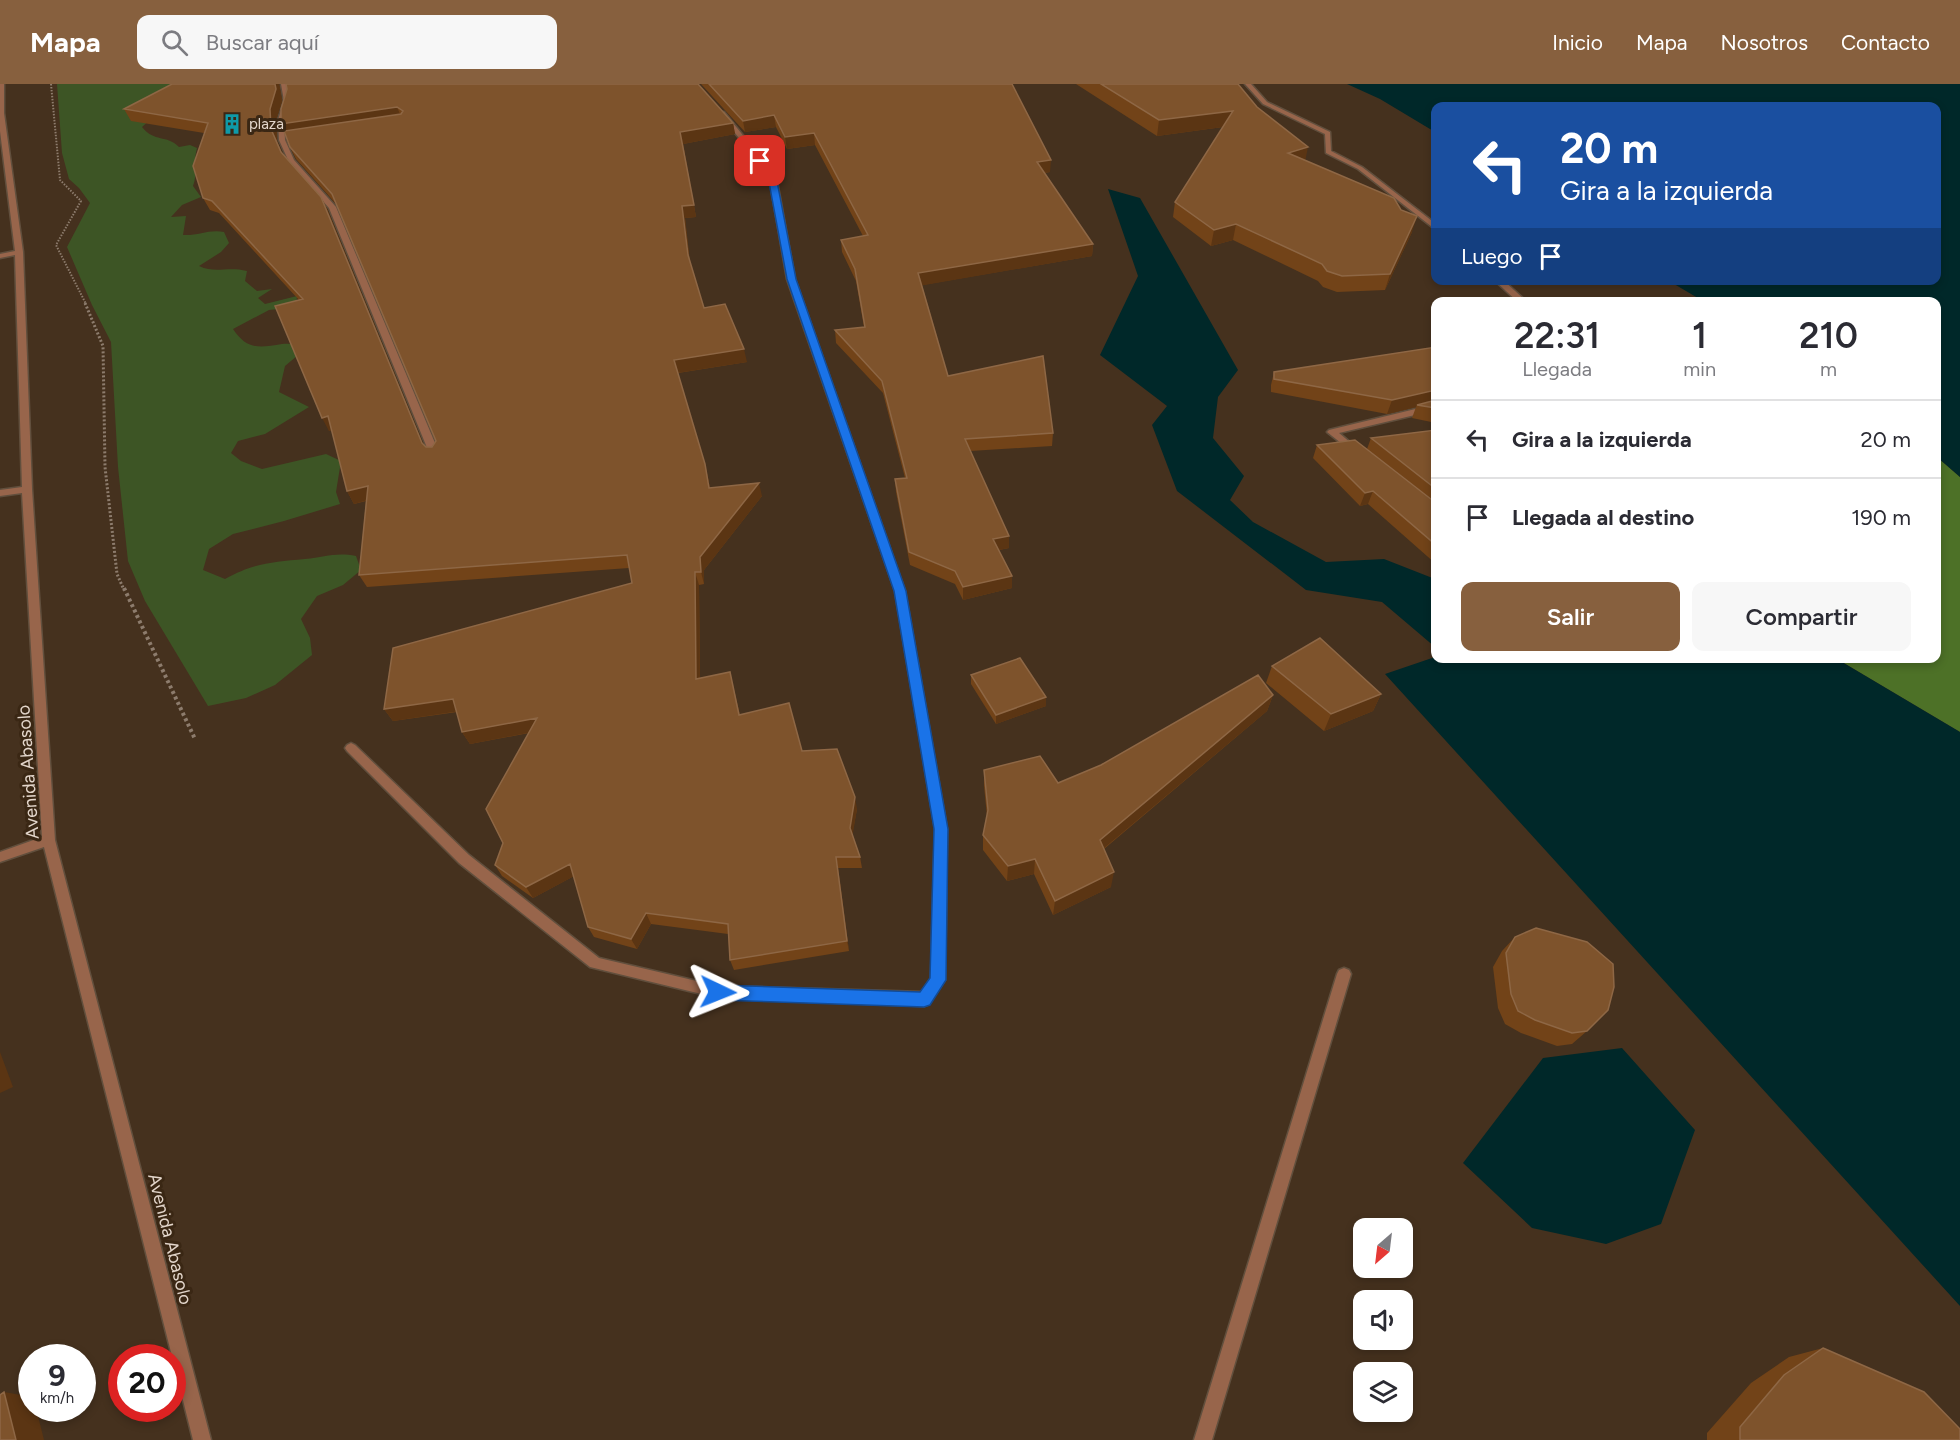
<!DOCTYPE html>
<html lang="es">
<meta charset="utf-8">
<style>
body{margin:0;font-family:Figtree,sans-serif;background:#f7f7f7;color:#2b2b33;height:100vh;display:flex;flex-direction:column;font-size:22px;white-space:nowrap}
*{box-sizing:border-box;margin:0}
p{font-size:20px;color:#7c7c81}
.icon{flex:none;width:33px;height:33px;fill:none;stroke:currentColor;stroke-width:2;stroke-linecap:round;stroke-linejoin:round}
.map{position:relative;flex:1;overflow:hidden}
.panel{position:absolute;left:1431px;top:213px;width:510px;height:366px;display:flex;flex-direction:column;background:#fff;border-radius:12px;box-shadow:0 3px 9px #0003}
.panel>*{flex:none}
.hud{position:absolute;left:1431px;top:18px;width:510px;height:183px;border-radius:12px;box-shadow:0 3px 9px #0003;background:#1a4fa0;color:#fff;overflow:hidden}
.needle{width:39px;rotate:208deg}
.tools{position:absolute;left:1353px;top:1134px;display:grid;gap:12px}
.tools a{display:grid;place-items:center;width:60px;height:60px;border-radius:12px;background:#fff;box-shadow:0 3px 9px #0003;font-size:30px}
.speed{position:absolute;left:18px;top:1260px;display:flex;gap:12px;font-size:30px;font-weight:700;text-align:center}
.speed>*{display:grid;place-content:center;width:78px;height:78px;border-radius:50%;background:#fff;box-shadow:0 3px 9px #0003;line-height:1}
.speed small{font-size:15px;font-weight:400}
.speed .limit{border:9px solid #d22;background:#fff;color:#111}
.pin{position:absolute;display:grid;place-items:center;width:51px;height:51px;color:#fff;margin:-26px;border-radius:12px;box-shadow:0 3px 9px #0006}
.me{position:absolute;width:66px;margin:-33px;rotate:92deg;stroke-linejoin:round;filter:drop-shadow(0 0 4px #0008)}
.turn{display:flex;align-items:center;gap:21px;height:126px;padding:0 30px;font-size:27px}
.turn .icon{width:78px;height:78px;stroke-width:2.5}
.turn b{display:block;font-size:42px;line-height:51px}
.then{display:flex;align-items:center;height:57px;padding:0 30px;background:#0003;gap:12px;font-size:22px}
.eta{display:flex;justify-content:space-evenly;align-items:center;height:102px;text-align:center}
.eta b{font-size:36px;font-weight:600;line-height:42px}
.button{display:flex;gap:12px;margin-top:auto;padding:12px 30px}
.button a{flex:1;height:69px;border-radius:12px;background:#87603e;color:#fff;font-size:24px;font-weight:600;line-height:69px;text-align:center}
.button a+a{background:#f7f7f7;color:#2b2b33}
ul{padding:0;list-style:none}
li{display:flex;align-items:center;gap:18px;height:78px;padding:0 30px;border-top:2px solid #e1e1e2}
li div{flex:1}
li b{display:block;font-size:22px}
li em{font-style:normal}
header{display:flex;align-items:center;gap:36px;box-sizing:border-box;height:84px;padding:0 30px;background:#87603e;color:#fff}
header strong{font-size:28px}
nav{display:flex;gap:33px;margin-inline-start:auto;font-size:21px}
.search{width:420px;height:54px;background:#f7f7f7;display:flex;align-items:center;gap:15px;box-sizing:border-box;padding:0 21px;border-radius:12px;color:#7c7c81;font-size:22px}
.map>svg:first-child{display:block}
</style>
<header>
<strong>Mapa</strong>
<div class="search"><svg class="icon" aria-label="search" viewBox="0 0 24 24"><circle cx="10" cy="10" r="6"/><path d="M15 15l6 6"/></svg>Buscar aquí</div>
<nav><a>Inicio</a><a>Mapa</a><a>Nosotros</a><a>Contacto</a></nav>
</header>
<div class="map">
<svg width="1960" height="1356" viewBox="0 0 1960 1356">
<rect width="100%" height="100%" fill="#45311e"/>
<path fill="#3d5525" d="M57,0H171L174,14L142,43C155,59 166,50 179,63L190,61L197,64C193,77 198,89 193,102L201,113L182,121L171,133L186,132L183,151C198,152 209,145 224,148L229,159L221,168L199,182C216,190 227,182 247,187L245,197L257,207L272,205L258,214L265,220L297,212L296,223L269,226L233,245C247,266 259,264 282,260C291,259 301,261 310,261L285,282L279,308L309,323L265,350L238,357L231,369L241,377L262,385L326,370L341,377L336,408L340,420L284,437L233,450L209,465L203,486L225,495C254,479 273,478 305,475C325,473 336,468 356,472L361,486L343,501L317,512L301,535L310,554L312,571L275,601L246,614L208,622L145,517L128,477L118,383L111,258L92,221L67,163L90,119L79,104L69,95L62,69Z"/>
<path fill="#4d7127" d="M1937,373L1960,393V648L1837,575L1936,574Z"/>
<path fill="#002829" d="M1347,0H1960V393L1937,373L1936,218L1703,217L1669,197L1936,196V22H1436L1435,48L1380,15Z
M1108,105L1140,114L1238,286L1218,313L1213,354L1244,392L1230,416L1253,438L1326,478L1384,475L1435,495V563L1382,518L1306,506L1177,407L1152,341L1167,322L1100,271L1138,192Z
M1435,573L1837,575L1960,648V1222L1385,590Z
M1622,964L1695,1046L1661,1140L1606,1160L1532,1144L1463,1079L1543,974Z"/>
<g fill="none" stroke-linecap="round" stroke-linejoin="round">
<g stroke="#614f3d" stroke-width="3">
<path id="service" d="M351,659L355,661L469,771L599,874L718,902L924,908L929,910L931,915L929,920L924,922L718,914L590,883L459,779L347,667L345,664L347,661Z
M1344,884L1349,886L1351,890L1212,1356H1194L1337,890L1339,886Z"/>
</g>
<g stroke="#614f3d" stroke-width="3">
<path id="minor" d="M0,0H4V29L23,168L32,405L55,756L211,1356H193L44,763L0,778V768L42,753L22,409L0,412V406L22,403L15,171L0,174V170L15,167L0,47Z
M281,0H287L290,17L284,36L285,56L294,76L336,123L440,371L438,373H432L430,371L329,124L289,78L279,56L278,36L284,17Z
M1245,0H1251L1267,18L1330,48L1331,67L1362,83L1436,140V146L1358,85L1326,69L1325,50L1263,20Z
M720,28H724L776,92L795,195L905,507L947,745L945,896L929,920L924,922L919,920L917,915L931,894L935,745L895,507L787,195L769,92L720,30Z
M1494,196H1503L1527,218H1518Z
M1436,320V326L1339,349L1358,365V369L1355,370L1327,348L1329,346Z"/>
</g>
<path stroke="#8d7c6d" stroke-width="2" stroke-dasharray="1.5 1.5" stroke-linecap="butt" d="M51,0L60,96L81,117L56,161L86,220"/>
<path stroke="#8d7c6d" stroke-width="3" stroke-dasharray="2 2" stroke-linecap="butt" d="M85,219L103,262L105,383L117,490L124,506"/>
<path stroke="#8d7c6d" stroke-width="4" stroke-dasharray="3 3" stroke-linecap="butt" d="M124,504L195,655"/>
<use href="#service" fill="#98654b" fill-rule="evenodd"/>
<use href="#minor" fill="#98654b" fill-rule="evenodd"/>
</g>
<path fill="#724318" d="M172,0H279L282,17L276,36L277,57L282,69L321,113L327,125L423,361L426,363H432L436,357L337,121L296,75L290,63L281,40L287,5L733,39L735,50L683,60L696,133L685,134L690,178L704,224L747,278L678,289L705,380L710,404L762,412L704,486V500L699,501L700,594L730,588L740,631L802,667L857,725L852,751L860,773L862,784H838L849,867L734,886L730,876L728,850L651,840L637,865L594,853L588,843L574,792L533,814L502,792L495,781L503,759L529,649L470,660L462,648L457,628L393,637L384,625L632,499L629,484L367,503L359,491L366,417L354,420L347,407L332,346L329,347L299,216L219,129L210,126L203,114L204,49L131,37L124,25Z
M701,0H1012L1050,88L1044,89L1093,160L1092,172L922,201L948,292L1053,349L1052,362L970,367L1009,452V464L999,466L1012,504L963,516L955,500L910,481L896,408L895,395L905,394L883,309L836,259L835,246L864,243L856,197L842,168L841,156L863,152L815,61L787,65L776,43L745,48Z
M1076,0H1238L1257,23L1305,76L1412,148L1385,206L1337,208L1323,203L1318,197L1233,156L1211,162L1173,133L1175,118L1223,43L1157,52Z
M1436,263V339L1412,334L1416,323L1387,330L1271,308V301L1274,288Z
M1436,346V480L1368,420L1360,422L1313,374L1317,361L1367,365L1371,354Z
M1272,582L1381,610L1373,627L1324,647L1266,599Z
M971,591L1046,622L996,640L971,600Z
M1273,611L1267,627L1104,765L1111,803L1053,831L1034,790L1007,797L983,766V751L987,732L984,702V686L1058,699Z
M1515,853L1587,947L1572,960L1557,962L1521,949L1505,940L1498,924L1493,883L1502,867Z
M1823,1264L1960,1356H1707V1349L1751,1299L1789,1273Z"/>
<path fill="#5b3513" d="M275,0H279L282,17L276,36L277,57L271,45L270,25Z
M397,23L402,35L287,51L281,40Z
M1233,27L1230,42L1157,52L1159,36Z
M774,31L776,43L745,48L743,37Z
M733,39L735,50L683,60L696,133L685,134L690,183L688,171L682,122L680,48Z
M814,49L815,61L787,65L785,53Z
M1308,63L1305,78L1288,69Z
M1051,76L1050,88L1036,90L1037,78Z
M321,113L327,125L428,372L422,359Z
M1417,132L1412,148L1385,206L1390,190Z
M1236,140L1233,156L1211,162L1214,146Z
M1093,160L1092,172L919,202L918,189Z
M744,265L747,278L677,289L674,276Z
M1436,306V319L1417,321L1416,323L1387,330L1392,316Z
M328,332L335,345L329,347L322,334Z
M705,380L708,393L712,416L709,404Z
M759,399L762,412L704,486V500L701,488L700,473Z
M368,402L375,414L354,420L347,407Z
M1373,407L1368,420L1360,422L1365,409Z
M1009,452V464L993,467V455Z
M695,488L699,501L700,607L696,595Z
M1012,492V504L963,516V503Z
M1381,610L1373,627L1324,647L1331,630Z
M1273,611L1267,627L1097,770L1100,756Z
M1046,613V622L996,640V631Z
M453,615L460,627L393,637L384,625Z
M537,634L543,646L470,660L462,648Z
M855,713L857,725L852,755L850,744Z
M836,773L838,784L849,867L847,857Z
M1035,775L1034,790L1007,797L1008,782Z
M570,780L576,791L533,814L526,803Z
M1114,788L1111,803L1053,831L1055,817Z
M646,829L651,840L637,865L631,855Z
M0,968L13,1003L0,1009Z
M4,1308L32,1313V1324H36L44,1356H16Z"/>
<path fill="#7e532c" stroke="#8e6745" stroke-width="1.5" d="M172,0H275L276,5L270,25L271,45L281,68L321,113L422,359L426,363H432L436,357L332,110L290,63L284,47L401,30L403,27L397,23L281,40V25L287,5L286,0H698L733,39L680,48L694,121L682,122L688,171L704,224L725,220L744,265L674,276L705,380L709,404L759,399L700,473L701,488H695L696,595L730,588L739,631L789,619L802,667L837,665L855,713L850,744L860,773H836L847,857L730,876L728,840L646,829L631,855L588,843L570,780L526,803L495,781L503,759L486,725L537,634L462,648L453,615L384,625L393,564L632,499L627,471L359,491L368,402L347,407L328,332L322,334L275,222L303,215L212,117L203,114L193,82L208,39L124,25Z
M709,0H1012L1051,76L1037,78L1093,160L918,189L948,292L1043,272L1053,349L965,355L1009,452L993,455L1012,492L963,503L955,487L909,468L895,395L907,394L882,297L835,246L865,243L855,185L841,156L868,151L814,49L785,53L774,31L743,37Z
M1101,0H1238L1257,23L1308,63L1288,69L1394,114L1401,126L1417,132L1390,190L1342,192L1327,187L1322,180L1236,140L1214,146L1175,118L1233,27L1159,36Z
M1436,263V306L1392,316L1274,295V288Z
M1436,316V324L1417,321Z
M1436,346V405L1371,354Z
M1355,356L1436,419V461L1373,407L1365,409L1317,361Z
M1320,554L1381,610L1331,630L1272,582Z
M1020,574L1046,613L996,631L971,591Z
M1258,591L1273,611L1100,756L1114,788L1055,817L1035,775L1008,782L983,751L988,726L984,686L1040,672L1058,699L1101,681Z
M1536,844L1587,858L1613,880L1614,903L1608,926L1587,947L1572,949L1535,936L1518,927L1511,910L1506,869L1515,853Z
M1823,1264L1924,1308L1960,1345V1356H1740V1343L1784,1291Z
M4,1308L16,1356H0V1311Z"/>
<path fill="#1a73e8" stroke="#114b97" stroke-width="1.5" d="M757,75H763L776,92L796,195L906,507L948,745L946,896L930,921L924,923L718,916L712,914L710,908L712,903L718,901L920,908L930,894L934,745L894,507L787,195L768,93L756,77Z"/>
<defs>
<g id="building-bare" transform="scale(1.62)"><path d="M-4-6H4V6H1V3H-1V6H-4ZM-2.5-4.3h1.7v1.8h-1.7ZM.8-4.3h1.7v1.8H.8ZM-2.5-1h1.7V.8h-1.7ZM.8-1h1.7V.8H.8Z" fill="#0f9aa8" stroke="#3a2714" stroke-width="2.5" paint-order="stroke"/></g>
</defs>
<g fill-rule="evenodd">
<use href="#building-bare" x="232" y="40"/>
</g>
<g text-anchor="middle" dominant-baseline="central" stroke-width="6" stroke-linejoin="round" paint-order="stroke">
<g font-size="15" fill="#e3d6cb" stroke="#3a2714" text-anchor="start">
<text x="249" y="40">plaza</text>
</g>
<g font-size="18" fill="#e3d6cb" stroke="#3a2714">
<text transform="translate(28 688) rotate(-94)">Avenida Abasolo</text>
<text transform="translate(170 1155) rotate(76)">Avenida Abasolo</text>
</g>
</g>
</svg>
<div class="tools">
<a><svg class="needle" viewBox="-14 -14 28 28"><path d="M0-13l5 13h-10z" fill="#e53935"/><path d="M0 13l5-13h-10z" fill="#7c7c81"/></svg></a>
<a><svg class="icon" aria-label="sound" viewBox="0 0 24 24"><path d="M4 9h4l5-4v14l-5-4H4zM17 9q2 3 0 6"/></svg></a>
<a><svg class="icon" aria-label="layers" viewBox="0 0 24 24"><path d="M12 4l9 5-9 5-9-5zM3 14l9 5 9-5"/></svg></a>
</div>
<div class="speed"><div>9<small>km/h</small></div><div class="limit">20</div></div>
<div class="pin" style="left:760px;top:77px;background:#d93025"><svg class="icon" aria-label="arrive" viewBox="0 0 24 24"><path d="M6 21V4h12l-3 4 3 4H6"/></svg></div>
<svg class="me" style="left:718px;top:908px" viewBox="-20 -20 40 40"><path d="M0-17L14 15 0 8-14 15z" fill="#1a73e8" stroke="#fff" stroke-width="4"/></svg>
<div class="hud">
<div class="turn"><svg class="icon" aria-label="left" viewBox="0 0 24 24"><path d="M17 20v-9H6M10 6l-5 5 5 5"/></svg><div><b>20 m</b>Gira a la izquierda</div></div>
<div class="then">Luego<svg class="icon" aria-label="arrive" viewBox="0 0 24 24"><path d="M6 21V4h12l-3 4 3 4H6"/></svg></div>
</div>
<section class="panel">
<div class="eta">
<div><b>22:31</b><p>Llegada</p></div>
<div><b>1</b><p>min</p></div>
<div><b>210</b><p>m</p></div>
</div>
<ul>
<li><svg class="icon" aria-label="left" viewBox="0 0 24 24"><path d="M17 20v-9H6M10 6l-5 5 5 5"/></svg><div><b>Gira a la izquierda</b></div><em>20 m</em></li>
<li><svg class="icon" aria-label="arrive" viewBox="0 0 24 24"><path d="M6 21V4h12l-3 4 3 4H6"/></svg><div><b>Llegada al destino</b></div><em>190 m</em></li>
</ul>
<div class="button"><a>Salir</a><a>Compartir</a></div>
</section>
</div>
